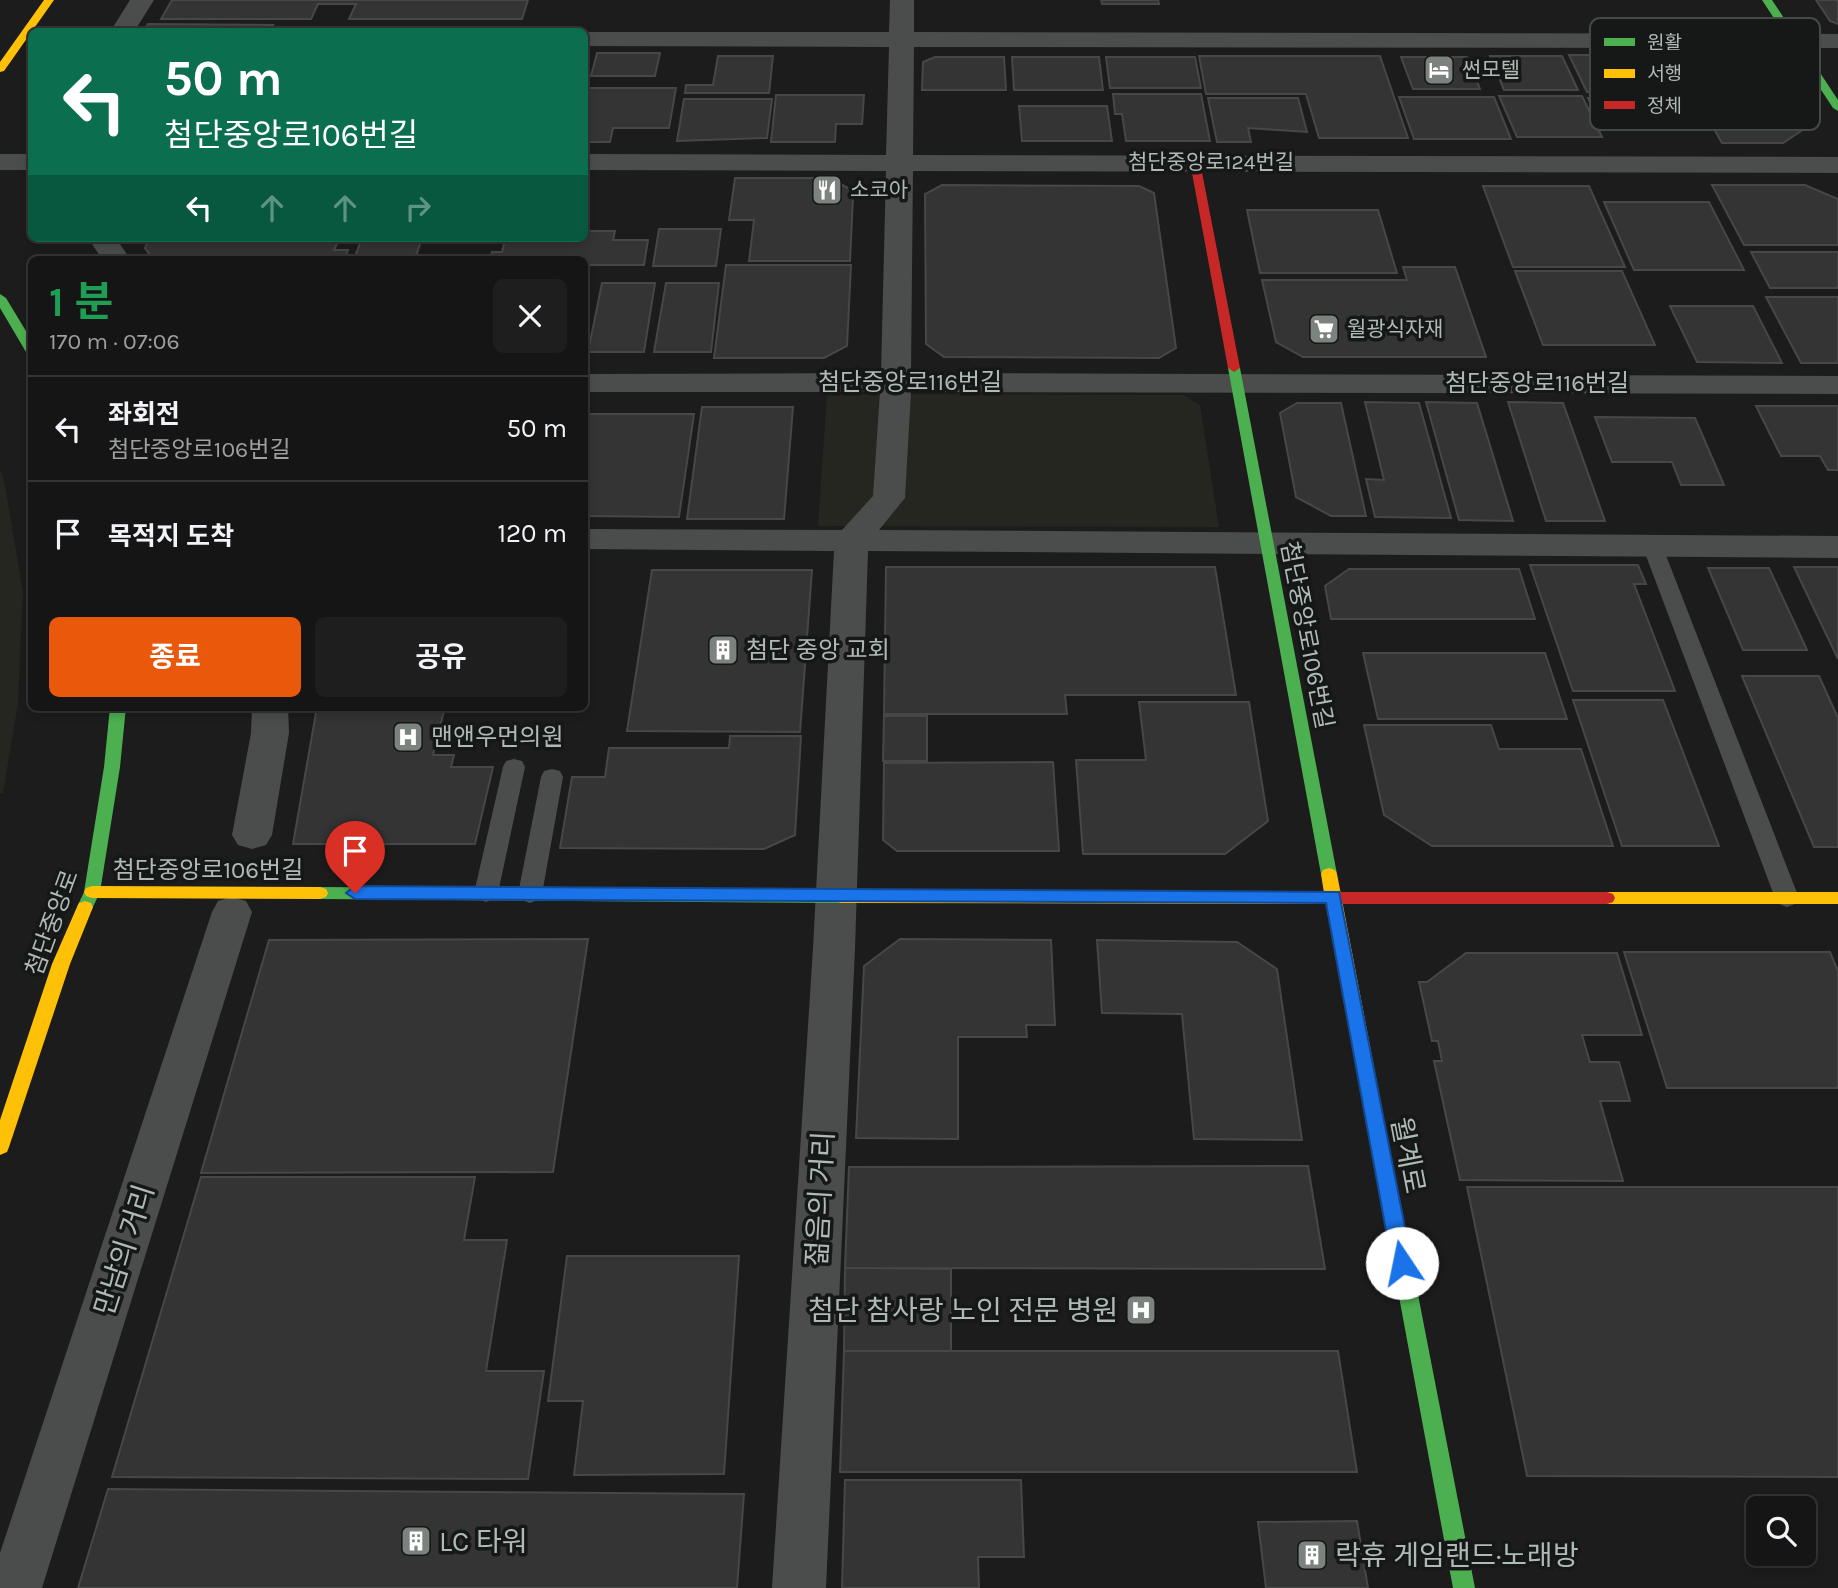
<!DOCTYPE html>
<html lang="ko">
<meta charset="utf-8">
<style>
body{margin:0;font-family:Karla,"Noto Sans KR",sans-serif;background:#1e1e1e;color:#f1f3f6;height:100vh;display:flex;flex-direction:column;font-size:26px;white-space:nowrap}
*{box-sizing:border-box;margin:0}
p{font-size:23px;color:#9d9fa0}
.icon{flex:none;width:38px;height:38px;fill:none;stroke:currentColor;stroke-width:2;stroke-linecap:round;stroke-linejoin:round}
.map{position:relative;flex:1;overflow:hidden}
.sheet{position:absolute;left:28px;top:256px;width:560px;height:455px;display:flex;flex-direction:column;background:#151515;border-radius:10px;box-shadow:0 4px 10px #0003,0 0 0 2px #343434}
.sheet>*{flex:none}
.top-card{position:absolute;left:28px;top:28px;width:560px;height:214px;border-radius:10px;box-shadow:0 4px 10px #0003,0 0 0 2px #343434;background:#0b6e4f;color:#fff;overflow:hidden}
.controls{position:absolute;left:1746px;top:1496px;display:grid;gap:14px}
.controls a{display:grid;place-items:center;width:70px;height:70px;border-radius:10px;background:#151515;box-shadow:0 4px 10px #0003,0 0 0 2px #343434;font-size:35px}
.pin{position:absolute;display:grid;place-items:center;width:60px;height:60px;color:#fff;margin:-72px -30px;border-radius:50% 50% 50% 0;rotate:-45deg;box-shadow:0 0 7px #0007}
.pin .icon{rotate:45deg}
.me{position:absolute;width:77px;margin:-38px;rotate:349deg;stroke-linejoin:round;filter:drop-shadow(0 0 5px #0008)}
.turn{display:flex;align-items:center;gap:24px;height:147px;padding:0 21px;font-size:32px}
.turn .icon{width:91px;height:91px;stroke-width:2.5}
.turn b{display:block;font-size:49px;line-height:60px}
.lanes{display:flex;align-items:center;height:66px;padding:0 21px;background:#0003;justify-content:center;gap:35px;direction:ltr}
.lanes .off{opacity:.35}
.round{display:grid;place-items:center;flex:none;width:74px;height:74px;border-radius:10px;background:#1e1e1e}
.headline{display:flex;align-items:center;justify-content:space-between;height:119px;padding:0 21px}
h1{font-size:42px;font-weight:700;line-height:52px;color:#1e9e55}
.primary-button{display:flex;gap:14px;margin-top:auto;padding:14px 21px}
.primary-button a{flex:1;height:80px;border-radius:10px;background:#ea580c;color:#fff;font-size:28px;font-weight:700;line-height:80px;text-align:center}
.primary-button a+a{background:#1e1e1e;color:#f1f3f6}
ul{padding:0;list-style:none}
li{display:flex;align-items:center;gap:21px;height:105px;padding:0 21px;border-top:2px solid #343434}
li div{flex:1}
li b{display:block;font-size:26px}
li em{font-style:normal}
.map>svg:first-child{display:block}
</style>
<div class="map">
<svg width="1838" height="1588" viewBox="0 0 1838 1588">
<rect width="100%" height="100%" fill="#1c1c1c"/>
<path fill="#262620" d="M827,394L1183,395L1200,405L1219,527L818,526Z
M0,469L4,480L23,592L18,703L3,793H0Z"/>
<path fill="#333433" stroke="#454847" stroke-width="2" d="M172,0H528L522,19H349L356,4H318L311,19H161Z
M1101,0H1158L1159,4H1102Z
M1816,0H1838V24L1830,21Z
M148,24L273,25L269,32H143Z
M597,53H660L655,76H591Z
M1569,55H1656L1677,92H1587Z
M718,56H773L769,93H685L686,85H713Z
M1199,56H1380L1408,138H1319L1306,94H1206Z
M1490,56H1562L1578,90H1504Z
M935,57H1004L1006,90H922L923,62Z
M1012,57H1099L1103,90H1014Z
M1106,57H1195L1201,88H1110Z
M1401,57H1467L1480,89H1413Z
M586,88H676L669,128H613L610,142H584Z
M1113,94H1201L1210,141H1126L1122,114H1115Z
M776,95H864L862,124H836L835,142H771Z
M1499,96H1582L1602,137H1517Z
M1399,97H1494L1511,139H1414Z
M1208,98H1298L1307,132L1248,128L1251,142H1217Z
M1588,98H1683L1697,123H1600Z
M684,99H772L767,138L677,141Z
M1697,99H1785L1804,129L1783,143H1722Z
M1019,106H1107L1112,141H1022Z
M735,178H814L835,181L848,188L853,197L850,261H749L754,220H729Z
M942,185L1139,186L1154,193L1176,348L1159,358L944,357L926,344L925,194Z
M1712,185H1805L1838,199V245H1744Z
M1483,186H1589L1625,267H1513Z
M1604,202H1709L1744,270H1634Z
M1247,210H1378L1397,273H1260Z
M659,229H721L716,266H653Z
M584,231H615L613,240H648L644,265H584V259H490L492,252H502L505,240L584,238Z
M362,238H422L415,259H354Z
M148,241H338L334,250H348L345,259H153L145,248Z
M1751,252H1838V288H1770Z
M726,265H851L847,346L824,358H714Z
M1403,267H1455L1486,357H1303L1276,342L1262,280H1407Z
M1515,271H1622L1655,345H1543Z
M602,283H655L644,352H588Z
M666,283H719L711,352H654Z
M1766,297H1838V363H1801Z
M1670,306H1753L1782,363L1697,362Z
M1365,402L1419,403L1451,518L1375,517L1366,479L1384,480Z
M1426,402L1477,403L1513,521L1459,520Z
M1508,402L1563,403L1605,521H1546Z
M1297,403H1341L1366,516H1331L1296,497L1280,413Z
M1756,406H1838V470H1828L1820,456H1781Z
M702,407H793L784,519H687Z
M584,414H694L679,517L584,516Z
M1595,417L1695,418L1724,485H1681L1672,462H1612Z
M1530,565H1638L1646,584H1634L1675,691H1573Z
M886,567H1215L1236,695H1065L1067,714H884Z
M1794,567H1838V659Z
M1708,568H1769L1807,650H1743Z
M1349,569H1519L1535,619H1331L1325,586Z
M652,570H812L800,732L627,731Z
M1363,653H1545L1567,719H1378Z
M1742,676H1819L1838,718V847H1814Z
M1573,700H1663L1719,846H1622Z
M1139,702H1249L1268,821L1225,854H1083L1076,760H1146Z
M317,707H445L433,755H454L451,767H493L475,844H293Z
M884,716H927V761H883Z
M1364,725H1491L1499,749H1581L1613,846H1432L1384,815Z
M730,736H801L795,835L764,849L560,848L572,777H605L609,748H729Z
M1053,762L1059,851H897L883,840L884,763Z
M588,939L553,1172L201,1173L269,940Z
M900,939L1051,940L1055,1025H1026L1027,1037H958V1139L856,1138L864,966Z
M1097,940L1237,942L1277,969L1302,1140L1194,1139L1182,1014L1102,1013Z
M1624,952H1830L1838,971V1088H1667Z
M1466,953H1617L1642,1035H1582L1590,1062H1619L1630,1101H1600L1623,1181L1460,1180L1434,1061H1442L1438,1041H1432L1419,982H1427Z
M1308,1166L1325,1269L845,1268L849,1167Z
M201,1177H475L464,1240H507L486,1371H544L528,1479L112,1477Z
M1467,1187H1838V1477L1527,1476Z
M567,1256H739L724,1474L574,1475L583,1401H548Z
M845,1268L951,1269V1351H844Z
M844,1351H1338L1357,1472H840Z
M845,1480H1021L1024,1557H978L979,1588H842Z
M108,1489L744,1494L737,1588H78Z
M1357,1521L1368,1588H1266L1258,1522Z"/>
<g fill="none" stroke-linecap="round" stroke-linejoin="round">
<path fill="#4b4d4c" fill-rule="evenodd" d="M1652,539L1659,541L1662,545L1799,898L1795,904L1787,907L1779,904L1775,898L1642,545L1645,541Z
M514,759L522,761L525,767L498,893L494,899L486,902L478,899L474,893L503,767L506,761Z
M552,769L560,771L563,777L542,894L538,900L530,903L522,900L518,894L541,777L544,771Z"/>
<path fill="#4b4d4c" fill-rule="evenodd" d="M130,0H154L134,32H110Z
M890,0H914V32L1838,34V48L914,47L913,155L1838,157V173L913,171L911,373L1838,376V394L911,392L905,498L879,530L1838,536V558L868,551L855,948L826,1588H772L813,948L834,551L584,549V529L842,530L873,496L880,392H584V374L881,373L886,171L584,170V154L886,155L889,47L584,46V32H889Z
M0,154H32V170H0Z
M88,238H116L130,259H102Z
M252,707H288L289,733L272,835L266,845L252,849L238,845L232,835L251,733Z
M232,897L246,901L252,912L42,1588H0V1553L212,912L218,901Z"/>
<path fill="#4caf50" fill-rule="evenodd" d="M1762,0H1772L1838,100V111L1833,108Z
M0,294L6,298L32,341V356L26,352L0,308Z
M1234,364L1240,368L1337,874L1335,878H1323L1321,874L1228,368Z
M110,707H126L120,767L100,892L91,911H79L77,907L84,892L104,767Z
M320,887L841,891L847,893L849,897L847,901L841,903L320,899L314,897L312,893L314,889Z
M1379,1132L1385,1135L1388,1140L1475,1588H1453L1370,1140L1373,1135Z"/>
<path fill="#ffc107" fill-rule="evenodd" d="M44,0H54L4,71L0,72V62Z
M1329,868L1335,870L1337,874L1388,1140L1385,1145L1379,1148L1373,1145L1370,1140L1326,902L1320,904L841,903L835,901L833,897L835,893L841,891L1324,893L1321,874L1323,870Z
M92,886L320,887L326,889L328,893L326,897L320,899L92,898L86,896L84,892L86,888Z
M1607,892H1838V904H1607L1601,902L1599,898L1601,894Z
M85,901L91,903L93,907L70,964L9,1147L7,1152L0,1155V1120L52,964L77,907L79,903Z"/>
<path fill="#c62828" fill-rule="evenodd" d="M1195,159L1200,162L1240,368L1234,372L1228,368L1190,162Z
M1320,892H1607L1613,894L1615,898L1613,902L1607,904H1320L1314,902L1312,898L1314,894Z"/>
</g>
<path fill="#1a73e8" stroke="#114b97" stroke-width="2" d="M355,886L1339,892L1412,1263L1409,1269L1402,1272L1395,1269L1392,1263L1326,903L355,899L346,893Z"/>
<defs>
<g id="hotel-square" transform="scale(1.575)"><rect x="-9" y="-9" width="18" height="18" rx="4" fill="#7c837f" stroke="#161817"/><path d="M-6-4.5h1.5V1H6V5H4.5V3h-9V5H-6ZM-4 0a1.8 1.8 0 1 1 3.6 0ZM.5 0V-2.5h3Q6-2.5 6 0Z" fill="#fff"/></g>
<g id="restaurant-square" transform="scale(1.575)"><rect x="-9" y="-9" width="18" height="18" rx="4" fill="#7c837f" stroke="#161817"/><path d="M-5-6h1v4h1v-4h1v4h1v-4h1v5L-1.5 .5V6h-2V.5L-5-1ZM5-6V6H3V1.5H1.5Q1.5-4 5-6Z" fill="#fff"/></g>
<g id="supermarket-square" transform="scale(1.575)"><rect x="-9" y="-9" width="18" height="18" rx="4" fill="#7c837f" stroke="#161817"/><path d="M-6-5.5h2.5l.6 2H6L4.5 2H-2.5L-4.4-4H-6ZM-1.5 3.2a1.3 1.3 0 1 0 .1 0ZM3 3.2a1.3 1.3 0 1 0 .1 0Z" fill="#fff"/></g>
<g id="building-square" transform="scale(1.575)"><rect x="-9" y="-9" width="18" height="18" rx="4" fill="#7c837f" stroke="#161817"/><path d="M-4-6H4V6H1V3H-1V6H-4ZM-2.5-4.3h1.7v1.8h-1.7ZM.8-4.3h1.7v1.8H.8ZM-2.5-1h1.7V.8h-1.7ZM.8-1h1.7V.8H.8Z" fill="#fff"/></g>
<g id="hospital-square" transform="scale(1.575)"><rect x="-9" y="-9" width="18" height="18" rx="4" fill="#7c837f" stroke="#161817"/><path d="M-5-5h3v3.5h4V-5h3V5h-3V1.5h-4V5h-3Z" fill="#fff"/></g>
</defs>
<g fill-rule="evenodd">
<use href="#hotel-square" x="1439" y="70"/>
<use href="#restaurant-square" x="827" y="190"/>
<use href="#supermarket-square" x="1324" y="329"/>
<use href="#building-square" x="723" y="650"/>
<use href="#hospital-square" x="408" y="737"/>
<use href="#hospital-square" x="1141" y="1310"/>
<use href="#building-square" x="416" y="1541"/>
<use href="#building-square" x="1312" y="1555"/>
</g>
<g text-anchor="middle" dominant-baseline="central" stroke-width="7" stroke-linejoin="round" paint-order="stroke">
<g font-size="21" fill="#afbab5" stroke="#161817" text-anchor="start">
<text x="1462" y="70">썬모텔</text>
<text x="850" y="190">소코아</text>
<text x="1347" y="329">월광식자재</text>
</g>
<g font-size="21" fill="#afbab5" stroke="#161817">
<text x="1211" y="162">첨단중앙로124번길</text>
</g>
<g font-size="24" fill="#afbab5" stroke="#161817">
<text x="910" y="382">첨단중앙로116번길</text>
<text x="1537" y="383">첨단중앙로116번길</text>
<text transform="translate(1307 635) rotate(79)">첨단중앙로106번길</text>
<text x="208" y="870">첨단중앙로106번길</text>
<text transform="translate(52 923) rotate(-70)">첨단중앙로</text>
</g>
<g font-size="24" fill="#afbab5" stroke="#161817" text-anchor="start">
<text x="746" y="650">첨단 중앙 교회</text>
<text x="431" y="737">맨앤우먼의원</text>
</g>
<g font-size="28" fill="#afbab5" stroke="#161817">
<text transform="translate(1408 1155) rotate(79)">월계로</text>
<text transform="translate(820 1199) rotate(-87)">젊음의 거리</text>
<text transform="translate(124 1250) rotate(-72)">만남의 거리</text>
</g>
<g font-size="28" fill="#afbab5" stroke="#161817" text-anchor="start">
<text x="1118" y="1310" text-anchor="end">첨단 참사랑 노인 전문 병원</text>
<text x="439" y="1541">LC 타워</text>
<text x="1335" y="1555">락휴 게임랜드·노래방</text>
</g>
</g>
<rect x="1590" y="18" width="230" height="112" rx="10" fill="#161817" stroke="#444946" stroke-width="2"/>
<rect x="1604" y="38" width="31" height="8" fill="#4caf50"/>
<rect x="1604" y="69" width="31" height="9" fill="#ffc107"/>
<rect x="1604" y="101" width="31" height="8" fill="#c62828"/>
<g font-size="19" fill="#afbab5">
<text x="1647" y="49">원활</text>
<text x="1647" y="80">서행</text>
<text x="1647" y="112">정체</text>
</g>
</svg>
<div class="controls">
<a><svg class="icon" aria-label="search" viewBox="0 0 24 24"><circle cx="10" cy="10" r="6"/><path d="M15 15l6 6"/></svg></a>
</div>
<div class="pin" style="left:355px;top:893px;background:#d93025"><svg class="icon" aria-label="arrive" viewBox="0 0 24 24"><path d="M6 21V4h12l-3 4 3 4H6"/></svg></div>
<svg class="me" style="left:1402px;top:1263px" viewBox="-20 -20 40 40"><circle r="19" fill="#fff"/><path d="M0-13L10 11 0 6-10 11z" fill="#1a73e8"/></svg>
<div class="top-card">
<div class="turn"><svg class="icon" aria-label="left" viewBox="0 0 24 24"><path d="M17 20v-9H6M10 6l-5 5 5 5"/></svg><div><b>50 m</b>첨단중앙로106번길</div></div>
<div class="lanes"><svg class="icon" aria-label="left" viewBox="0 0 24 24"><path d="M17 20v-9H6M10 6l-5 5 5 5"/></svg><svg class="icon off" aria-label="ahead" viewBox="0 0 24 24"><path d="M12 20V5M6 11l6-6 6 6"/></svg><svg class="icon off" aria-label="ahead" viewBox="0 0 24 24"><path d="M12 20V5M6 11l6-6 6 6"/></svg><svg class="icon off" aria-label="right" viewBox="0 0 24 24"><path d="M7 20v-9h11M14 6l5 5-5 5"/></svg></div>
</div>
<section class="sheet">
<div class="headline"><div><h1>1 분</h1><p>170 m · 07:06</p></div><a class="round"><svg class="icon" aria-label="close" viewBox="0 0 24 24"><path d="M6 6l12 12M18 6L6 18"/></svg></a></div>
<ul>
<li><svg class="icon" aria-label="left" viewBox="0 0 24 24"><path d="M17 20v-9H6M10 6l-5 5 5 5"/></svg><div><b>좌회전</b><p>첨단중앙로106번길</p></div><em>50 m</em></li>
<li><svg class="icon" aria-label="arrive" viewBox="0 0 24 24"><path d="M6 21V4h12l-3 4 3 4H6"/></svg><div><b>목적지 도착</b></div><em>120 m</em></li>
</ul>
<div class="primary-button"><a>종료</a><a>공유</a></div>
</section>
</div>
